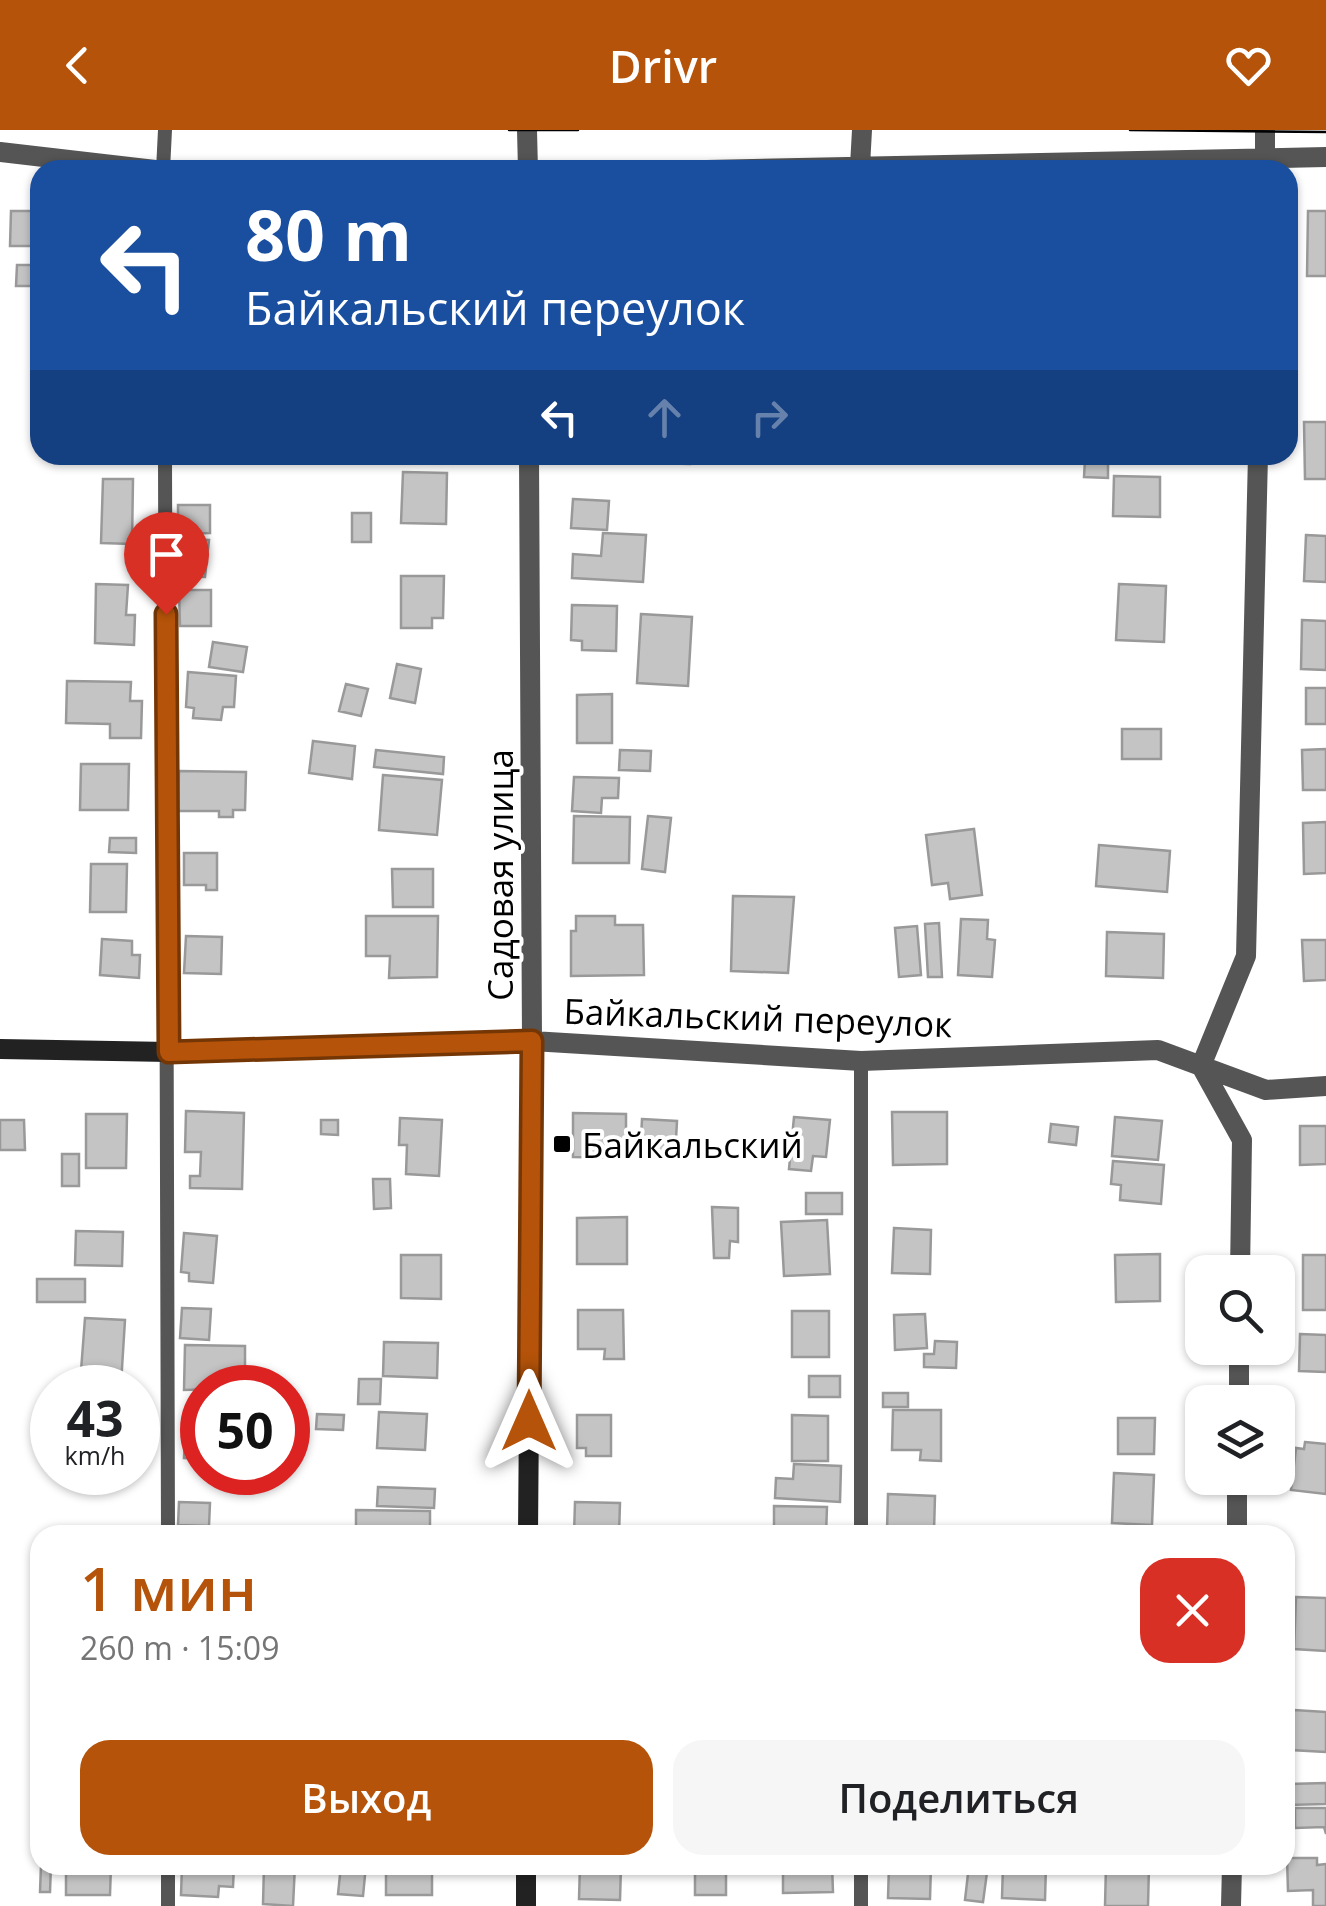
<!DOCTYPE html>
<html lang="ru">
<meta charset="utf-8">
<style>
body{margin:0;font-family:"Open Sans",sans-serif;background:#f6f6f6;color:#202124;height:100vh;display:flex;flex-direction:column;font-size:38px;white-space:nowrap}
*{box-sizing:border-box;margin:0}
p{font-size:32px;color:#757577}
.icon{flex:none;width:55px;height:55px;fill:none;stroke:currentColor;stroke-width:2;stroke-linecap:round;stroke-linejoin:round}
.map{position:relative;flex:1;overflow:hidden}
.panel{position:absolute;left:30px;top:1395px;width:1265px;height:350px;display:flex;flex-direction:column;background:#fff;border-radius:30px;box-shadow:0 2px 8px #0004}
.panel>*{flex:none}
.hud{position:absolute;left:30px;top:30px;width:1268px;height:305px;border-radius:30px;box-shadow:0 2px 8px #0004;background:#1a4fa0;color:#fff;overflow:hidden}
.buttons{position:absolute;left:1185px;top:1125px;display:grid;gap:20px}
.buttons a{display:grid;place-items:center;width:110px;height:110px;border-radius:20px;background:#fff;box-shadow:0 2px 8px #0004;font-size:50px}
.speed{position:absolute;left:30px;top:1235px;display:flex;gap:20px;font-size:50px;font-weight:700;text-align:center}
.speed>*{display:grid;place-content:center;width:130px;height:130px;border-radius:50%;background:#fff;box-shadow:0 2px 8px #0004;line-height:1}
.speed small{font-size:25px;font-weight:400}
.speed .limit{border:15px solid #d22;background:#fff;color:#111}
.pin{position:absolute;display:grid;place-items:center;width:85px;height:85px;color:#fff;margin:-102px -42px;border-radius:50% 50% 50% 0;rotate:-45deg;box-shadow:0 0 10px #0007}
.pin .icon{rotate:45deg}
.me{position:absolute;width:110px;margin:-55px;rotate:0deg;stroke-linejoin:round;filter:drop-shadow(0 0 8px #0008)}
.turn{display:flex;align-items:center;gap:35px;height:210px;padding:0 50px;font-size:45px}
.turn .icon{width:130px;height:130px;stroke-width:2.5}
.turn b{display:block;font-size:70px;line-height:85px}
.lanes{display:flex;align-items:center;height:95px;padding:0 50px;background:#0003;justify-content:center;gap:50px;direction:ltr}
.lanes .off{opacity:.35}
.round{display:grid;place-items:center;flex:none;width:105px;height:105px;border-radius:30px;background:#f6f6f6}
.overview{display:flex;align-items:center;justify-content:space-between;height:170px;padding:0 50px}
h1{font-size:60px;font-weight:600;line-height:75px;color:#b45309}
.primary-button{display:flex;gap:20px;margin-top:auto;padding:20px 50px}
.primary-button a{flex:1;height:115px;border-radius:30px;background:#b45309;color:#fff;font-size:40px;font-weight:600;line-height:115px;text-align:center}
.primary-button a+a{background:#f6f6f6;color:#202124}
header{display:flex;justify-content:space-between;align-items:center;height:130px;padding:0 50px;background:#b45309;color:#fff;font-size:45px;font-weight:600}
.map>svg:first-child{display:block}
</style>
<header><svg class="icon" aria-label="back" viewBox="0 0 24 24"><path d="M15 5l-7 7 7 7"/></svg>Drivr<svg class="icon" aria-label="heart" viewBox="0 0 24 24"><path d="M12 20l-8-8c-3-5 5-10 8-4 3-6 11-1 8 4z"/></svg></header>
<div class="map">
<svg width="1326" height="1776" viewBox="0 0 1326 1776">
<rect width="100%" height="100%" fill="#fff"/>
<path fill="#c4c4c4" stroke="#999" stroke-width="2.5" d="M11,81H40V116H10Z
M1308,81H1326V146H1307Z
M17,135H40V156H16Z
M1304,292H1326V349H1305Z
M573,325H632L631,332L573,329Z
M653,325H690V334L653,333Z
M1112,325H1160L1152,326V332H1112Z
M1085,330L1108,331V348L1084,347Z
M403,342L447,343L446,394L401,393Z
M1114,346L1160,347V387L1113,386Z
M103,349H133L132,414L101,413Z
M573,369L609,371L607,400L571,398Z
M178,375H210V403L178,404Z
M352,383H371V412H352Z
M603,403L646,405L643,452L572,448L573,424L601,426Z
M1306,405L1326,406V452L1304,451Z
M178,409L209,410L205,447L177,446Z
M401,446H444L443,488H432V498H401Z
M96,454L128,455L126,485H135L134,515L95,513Z
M1119,454L1166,456L1164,512L1116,510Z
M179,460H211V496H180Z
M572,475L617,476L616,521L582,520V511L571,510Z
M641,484L692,487L688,556L637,553Z
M1302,490L1326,491V540L1301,539Z
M213,512L247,517L243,542L209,537Z
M397,534L421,539L415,573L390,568Z
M188,542L236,546L234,577H223L221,590L193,588L194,578L186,577Z
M67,551L131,552L130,571H142L141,608H110V594L66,593Z
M346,554L368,559L361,586L339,581Z
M1306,558H1326V594H1306Z
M612,564V613H577V565Z
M1122,599H1161V629H1122Z
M313,611L355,616L352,649L309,643Z
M1326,619V660H1303L1302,620Z
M376,620L444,627L443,644L374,637Z
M620,620L651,621L650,641L619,640Z
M81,634H129L128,680H80Z
M179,641L246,642L245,680H233V687H219V681H178Z
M383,645L442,650L437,705L379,700Z
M574,647L619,648L618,668H602L601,683L572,681Z
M574,686L630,687L629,733H573Z
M648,686L671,688L665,742L642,739Z
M1326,692V743L1304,744L1303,693Z
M974,699L982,765L950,769L948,753L932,755L926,705Z
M110,708H136V723L109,722Z
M1099,715L1170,721L1167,762L1096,756Z
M184,723H217V760H206V755H184Z
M91,734H127L126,782H90Z
M392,739H433V777H393Z
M733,766L794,767L788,843L731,841Z
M366,786H438L437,847L389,848L390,826H366Z
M576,786H615V795H643L644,845L571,846V801H576Z
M961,789L988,790L987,809L995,810L992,847L958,845Z
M939,793L942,847H928L925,794Z
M917,796L921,845L899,847L895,798Z
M1107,802L1164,804L1163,848L1106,846Z
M186,806L222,807L221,844L184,843Z
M102,809L132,811V825H140L139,848L100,845Z
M1302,810H1326V850L1304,851Z
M186,981L244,983L242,1059L190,1058V1046H200L201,1022H185Z
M892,982H947V1034L893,1035Z
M573,983L626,984V1028L573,1027Z
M86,984H127L126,1038H86Z
M794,987L830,990L826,1027L813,1026L811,1041L789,1039Z
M1115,987L1162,991L1158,1030L1112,1026Z
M400,988L442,990L439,1046L406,1044L407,1015H399Z
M642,989L677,991L675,1028L640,1027Z
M0,990H24L25,1020H0Z
M321,990H338V1005L321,1004Z
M1051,994L1078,997L1076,1015L1049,1012Z
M1300,996H1326V1034L1300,1035Z
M62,1024H79V1056H62Z
M1113,1031L1164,1035L1161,1074L1120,1070L1121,1055L1111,1054Z
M373,1049H390L391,1078L374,1079Z
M806,1063H842V1084H806Z
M712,1077L738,1078V1112L730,1111L729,1128H714Z
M627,1087V1134H577V1088Z
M827,1090L830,1144L784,1146L781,1092Z
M894,1098L931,1100L930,1144L892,1143Z
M76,1101L123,1102L122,1136L75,1135Z
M184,1103L217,1106L213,1153L189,1151V1143L181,1142Z
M1160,1124V1171L1116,1172L1115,1125Z
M401,1125H441V1169L401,1168Z
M1303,1125H1326V1180H1303Z
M37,1149H85V1172H37Z
M182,1178L211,1179L209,1210L180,1208Z
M578,1180H623L624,1229H604L605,1219H578Z
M792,1181H829V1227H792Z
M925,1184L927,1218L895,1220L894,1185Z
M85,1188L125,1190L121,1254L96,1258L80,1254Z
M1300,1204L1326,1205V1242L1299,1241Z
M935,1211L957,1212L956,1238L924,1237V1224H934Z
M384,1212L438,1213L437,1248L383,1246Z
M185,1215L245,1216V1258L184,1260Z
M809,1246H840V1267H809Z
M359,1249H381L380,1274H358Z
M883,1263H908V1277H883Z
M893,1280H941V1331L920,1330L921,1320H892Z
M379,1282L427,1284L425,1320L377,1318Z
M317,1284L344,1285L343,1300L316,1299Z
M577,1285H611V1326H586V1318H577Z
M792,1285L828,1286V1331H792Z
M1118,1288H1155L1154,1324H1118Z
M186,1289L202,1290V1329L184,1328Z
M1305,1312L1326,1314V1364L1291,1360L1296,1318L1304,1319Z
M794,1334L841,1336L840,1372L775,1368L776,1348L793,1349Z
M72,1342H120V1357H72Z
M1114,1343L1154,1345L1152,1395L1112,1393Z
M378,1357L435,1359L434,1378L377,1376Z
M888,1364L935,1366L934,1401L887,1400Z
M179,1372L210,1373L209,1396L178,1395Z
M575,1372L620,1373L619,1405H574Z
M774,1376L827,1377L826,1405H774Z
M356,1380L430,1381V1405H356Z
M72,1400L116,1401V1405H72Z
M1296,1467L1326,1468V1521L1294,1519Z
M1294,1580L1326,1582V1622L1291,1620Z
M1326,1653V1674L1288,1675V1654Z
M1295,1678H1326V1704L1324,1697L1295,1698Z
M1287,1728H1317V1735L1326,1734V1776H1313V1760L1288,1761Z
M41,1735H51L50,1762H40Z
M66,1735H111L110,1765H66Z
M182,1735H234L233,1757L219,1756L218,1767L181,1765Z
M264,1735H295L293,1776L263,1774Z
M341,1735H366L363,1766L338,1764Z
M386,1735H432V1765H386Z
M580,1735L621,1736L620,1770L579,1769Z
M687,1735H726V1765H695V1740H686Z
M783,1735H832L833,1762L783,1763Z
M889,1735H931L930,1769L888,1768Z
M969,1735H988L983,1772L965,1770Z
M1003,1735H1046L1045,1770L1002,1768Z
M1106,1735H1149L1148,1776H1105Z"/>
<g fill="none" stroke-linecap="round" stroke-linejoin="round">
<path stroke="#555" stroke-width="14" d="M163,40L165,0
M165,325L168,1405
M861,1405V931
M168,1776V1735
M861,1776V1735"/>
<path stroke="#555" stroke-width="20" d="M527,0L528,40
M1265,0V38
M0,22L155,40
M860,36L862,0
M706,40L1326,27
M529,325L532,911L861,931L1158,920L1266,960L1326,956
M1240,1142L1242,1010L1201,936L1246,826L1258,325
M1239,1272V1218
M1237,1405V1348
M1231,1776L1232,1735"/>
<path stroke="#222" stroke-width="20" d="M0,919L169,922L532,911L528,1405
M526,1776V1735"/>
<path stroke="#000" stroke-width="2.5" d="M509,0H578
M1130,0L1326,2"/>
</g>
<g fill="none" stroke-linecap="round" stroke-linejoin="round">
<g stroke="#753606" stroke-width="25">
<path id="route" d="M166,484L169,922L532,911L529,1291"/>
</g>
<use href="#route" stroke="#b45309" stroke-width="18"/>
</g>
<rect fill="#000" stroke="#fff" stroke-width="4" x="552" y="1004" width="20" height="20" rx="5"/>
<g text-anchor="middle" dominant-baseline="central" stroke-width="8" stroke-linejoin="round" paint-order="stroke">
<g font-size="35" fill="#000" stroke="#fff">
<text transform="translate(499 745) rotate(-90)">Садовая улица</text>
<text transform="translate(758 887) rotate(2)">Байкальский переулок</text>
</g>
<g font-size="35" fill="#000" stroke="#fff" text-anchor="start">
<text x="582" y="1014">Байкальский</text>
</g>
</g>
</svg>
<div class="buttons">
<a><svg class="icon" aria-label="search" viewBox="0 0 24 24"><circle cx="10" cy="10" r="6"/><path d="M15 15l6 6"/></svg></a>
<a><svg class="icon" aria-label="layers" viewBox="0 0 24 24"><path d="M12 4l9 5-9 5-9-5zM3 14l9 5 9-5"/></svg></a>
</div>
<div class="speed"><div>43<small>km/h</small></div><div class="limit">50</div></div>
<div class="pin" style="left:166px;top:484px;background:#d93025"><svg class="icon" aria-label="arrive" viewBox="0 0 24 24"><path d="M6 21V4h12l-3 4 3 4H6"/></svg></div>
<svg class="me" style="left:529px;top:1291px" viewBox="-20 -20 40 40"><path d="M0-17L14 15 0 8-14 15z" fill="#b45309" stroke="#fff" stroke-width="4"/></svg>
<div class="hud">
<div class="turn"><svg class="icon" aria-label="left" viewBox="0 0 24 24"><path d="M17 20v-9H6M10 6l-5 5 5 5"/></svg><div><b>80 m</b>Байкальский переулок</div></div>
<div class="lanes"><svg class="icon" aria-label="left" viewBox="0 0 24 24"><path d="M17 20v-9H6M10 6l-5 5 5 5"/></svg><svg class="icon off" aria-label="ahead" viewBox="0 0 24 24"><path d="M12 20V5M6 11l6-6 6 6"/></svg><svg class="icon off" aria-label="right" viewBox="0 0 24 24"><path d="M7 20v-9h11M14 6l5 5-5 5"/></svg></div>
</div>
<section class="panel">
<div class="overview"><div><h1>1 мин</h1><p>260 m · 15:09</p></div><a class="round" style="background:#d93025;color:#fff"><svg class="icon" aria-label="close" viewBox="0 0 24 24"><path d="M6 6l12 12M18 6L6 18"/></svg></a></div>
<div class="primary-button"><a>Выход</a><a>Поделиться</a></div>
</section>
</div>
